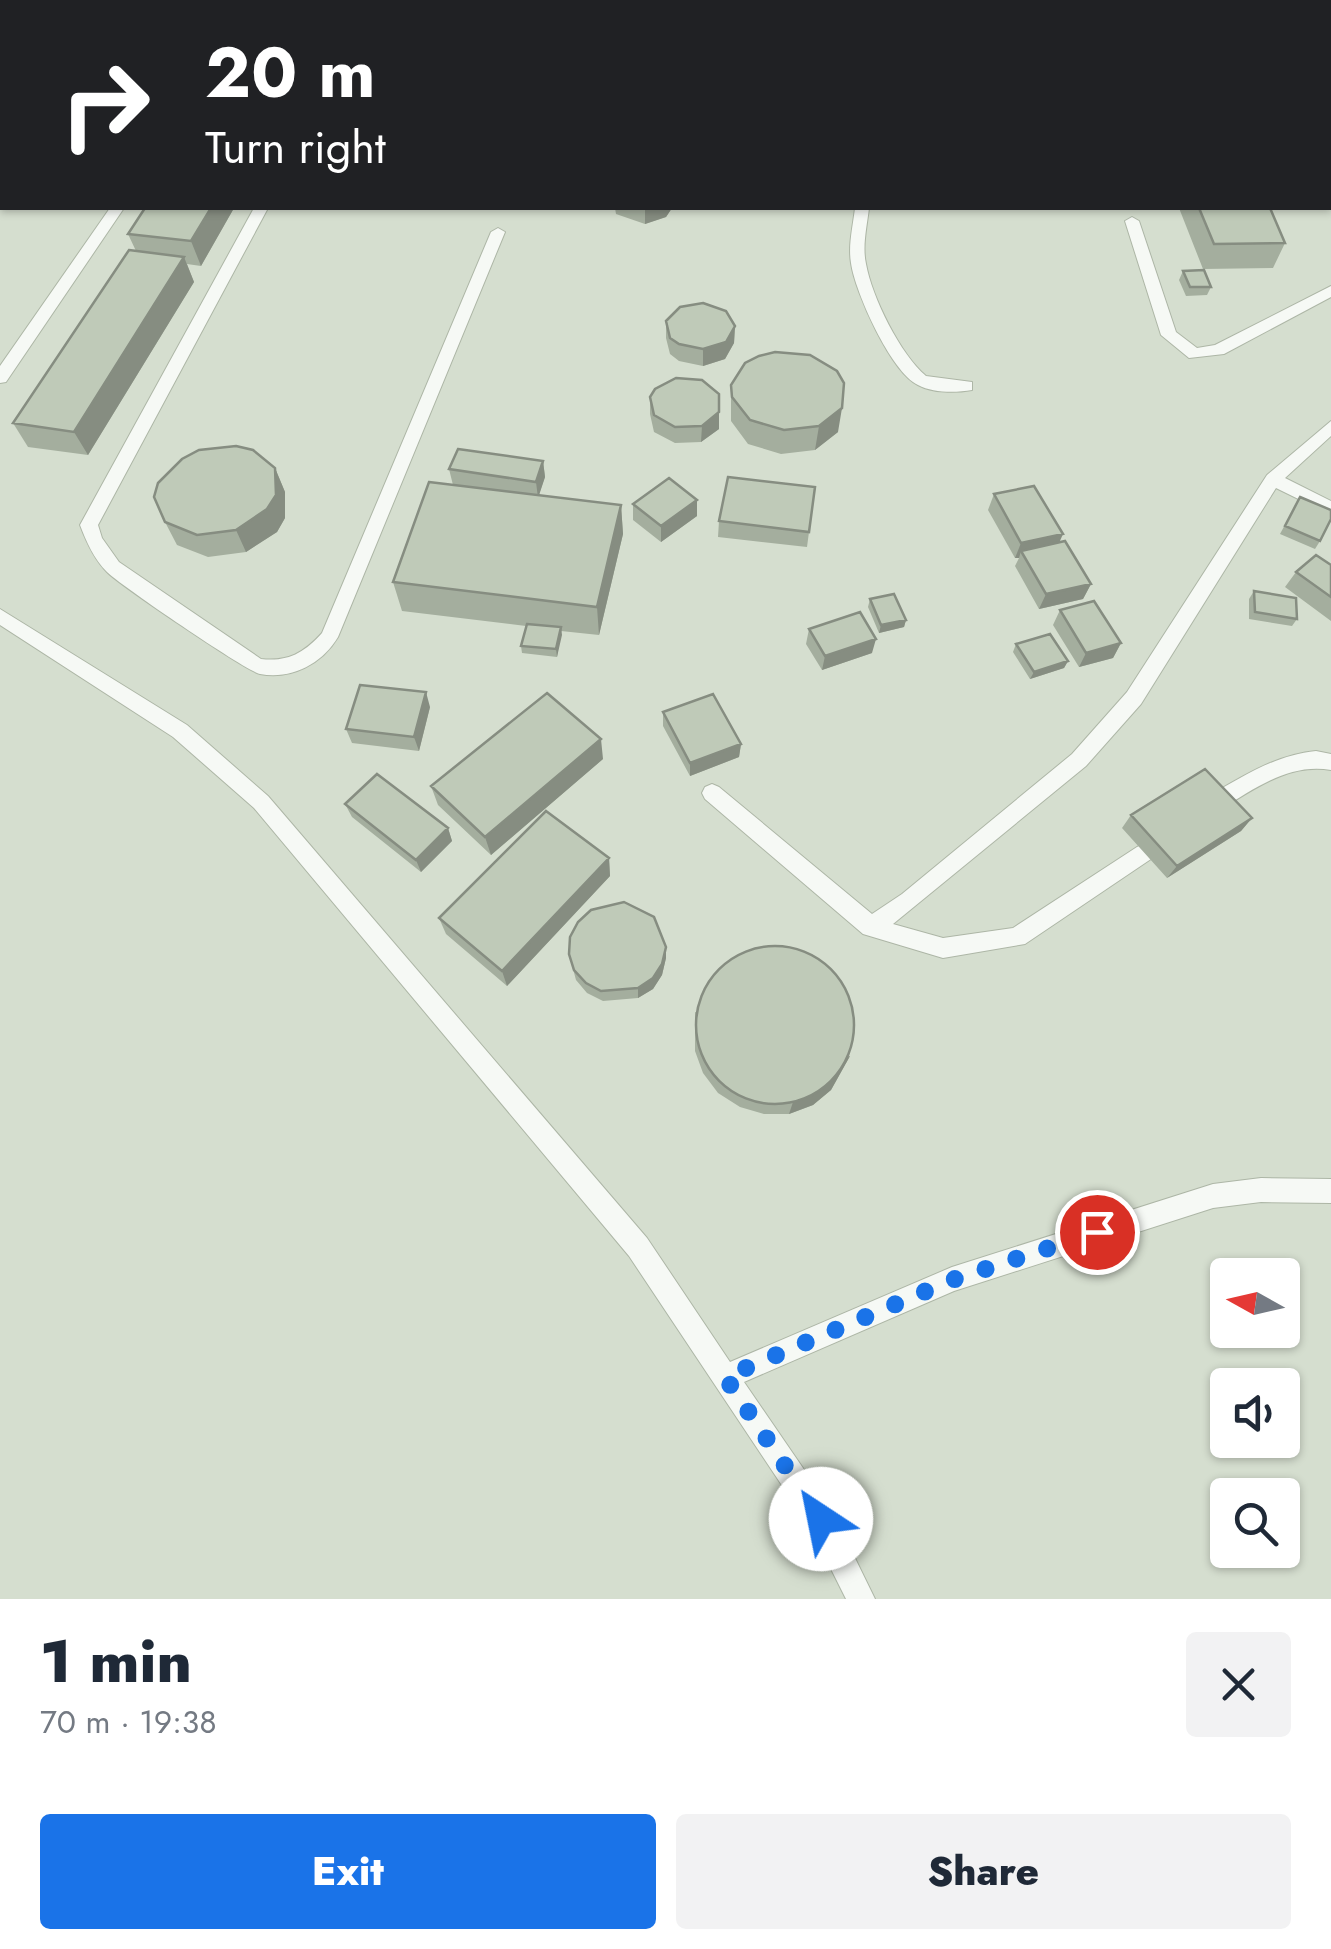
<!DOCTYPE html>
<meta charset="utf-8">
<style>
body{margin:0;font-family:Jost,sans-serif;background:#f2f2f3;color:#1f2937;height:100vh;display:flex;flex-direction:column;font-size:38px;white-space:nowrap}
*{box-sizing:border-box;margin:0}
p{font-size:32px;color:#747a83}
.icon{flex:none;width:55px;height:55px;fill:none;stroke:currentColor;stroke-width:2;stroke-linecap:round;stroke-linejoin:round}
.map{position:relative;height:1599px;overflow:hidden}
.panel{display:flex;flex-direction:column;background:#fff;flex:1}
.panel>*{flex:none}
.top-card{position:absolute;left:0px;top:0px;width:1332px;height:210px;box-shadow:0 2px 8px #0004;background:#202124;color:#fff;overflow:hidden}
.needle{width:65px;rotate:278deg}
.buttons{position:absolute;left:1210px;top:1258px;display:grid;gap:20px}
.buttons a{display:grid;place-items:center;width:90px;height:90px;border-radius:10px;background:#fff;box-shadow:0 2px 8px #0004;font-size:50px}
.pin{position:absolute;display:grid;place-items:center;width:85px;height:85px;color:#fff;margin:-42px;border:5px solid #fff;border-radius:50%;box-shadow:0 2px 10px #0007}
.me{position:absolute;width:110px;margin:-55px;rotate:326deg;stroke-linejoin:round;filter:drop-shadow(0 0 8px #0008)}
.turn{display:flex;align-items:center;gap:35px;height:210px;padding:0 40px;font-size:45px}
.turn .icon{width:130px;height:130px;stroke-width:2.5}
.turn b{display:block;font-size:70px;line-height:85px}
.round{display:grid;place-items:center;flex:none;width:105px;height:105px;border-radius:10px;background:#f2f2f3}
.head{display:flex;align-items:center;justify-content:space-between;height:170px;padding:0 40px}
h1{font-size:60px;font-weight:800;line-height:75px}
.button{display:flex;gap:20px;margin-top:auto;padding:20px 40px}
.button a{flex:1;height:115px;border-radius:10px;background:#1a73e8;color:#fff;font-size:40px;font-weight:800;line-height:115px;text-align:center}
.button a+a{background:#f2f2f3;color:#1f2937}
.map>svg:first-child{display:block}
</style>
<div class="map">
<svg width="1331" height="1599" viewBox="0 0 1331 1599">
<rect width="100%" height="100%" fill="#e6ebe1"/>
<path fill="#d5decf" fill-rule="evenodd" d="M0,0H1331V1599H0ZM2,2H1330V208H2ZM1228,1275H1282V1330H1228ZM1228,1385H1282V1440H1228ZM1228,1495H1282V1550H1228Z"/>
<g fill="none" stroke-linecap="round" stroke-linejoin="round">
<g stroke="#adb6a6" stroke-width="2">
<path id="service" d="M1294,0H1311L1312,2H1296Z
M1330,10H1331V18H1330Z
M0,57H2V65H0Z
M110,208H124L6,382L0,383V366Z
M254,208H268L98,525L102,538L119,562L261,659C288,662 304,653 322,633L491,232L498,228L505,232L338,637C322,664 291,680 260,674C246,671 120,585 107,572C94,559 86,541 80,525Z
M855,208H869C867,226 862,246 866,264C872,297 900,354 926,376L972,382V390C955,393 933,393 918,385C891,372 855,292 851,263C848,245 853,226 855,208Z
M1132,217L1139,221L1176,332L1197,348L1215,345L1331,286V297L1224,354L1189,358L1161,335L1125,221Z
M1331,421V436L1285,478L1331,501V515L1276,488L1141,704L1086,766L893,924L943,938L1013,928L1137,847L1144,844L1151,847L1154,853L1151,859L1025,944L943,958L863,934L705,799L702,793L705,787L712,784L719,787L872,914L902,894L1072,754L1127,692L1267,475Z
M0,609L187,725L268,796L647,1238L730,1362L952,1267L1213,1184L1261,1178L1331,1179V1203L1261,1202L1213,1208L954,1291L744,1382L831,1509L875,1599H846L811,1529L629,1256L254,808L173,737L0,625Z
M1316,751L1331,754V770C1289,763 1256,788 1221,809L1214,812L1207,809L1204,803L1207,797C1242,777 1275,755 1316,751Z"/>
</g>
<use href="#service" fill="#f6f9f5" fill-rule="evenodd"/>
</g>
<path fill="#a4ae9e" d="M418,0H502V2H418Z
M145,208H234L201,266L187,264L194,282L88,455L28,447L13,423L136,251L128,234Z
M615,208H672L666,217L645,224L616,214Z
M1179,208H1270L1285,243L1273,268L1203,269Z
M1183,271L1211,287L1207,295L1186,296L1179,280Z
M666,321L735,326L734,343L725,359L703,366L679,361L670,354L666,338Z
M731,385L838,432L815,450L781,454L748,444L731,421Z
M650,397L719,412V429L701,442L675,443L654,432L650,414Z
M543,461L545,477L539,495L621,505L623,534L599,635L561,631L557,657L522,653L521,646L526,626L402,611L393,582L453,485L449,469Z
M275,468L285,492V518L277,532L246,552L208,557L177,545L165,522Z
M815,487L807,547L718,537L719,521Z
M994,494L1059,542L1091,584L1083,599L1039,609L1015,566L1019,558H1015L988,510Z
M1300,497L1320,541L1315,549L1280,534Z
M697,500V516L661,542L633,520V504Z
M1331,565V621L1285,587L1296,572Z
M1254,591L1297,619L1292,626L1249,619V599Z
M870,599L906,620L904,627L879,633L868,607Z
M1060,610L1121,643L1113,658L1079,667L1053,625Z
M809,629L872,653L822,670L806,644Z
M1016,644L1068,661L1064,668L1030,679L1013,652Z
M430,707L419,751L352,743L346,729Z
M663,712L741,744L739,757L690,776L663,726Z
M603,759L491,855L438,805L431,786Z
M345,804L448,828L452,841L421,872L352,817Z
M1131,815L1252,818L1241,831L1167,878L1122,828Z
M609,858L610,876L507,986L446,934L439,918Z
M569,954L666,958L662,975L653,989L638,998L603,1001L587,993L576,980Z
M695,1012L850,1056L831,1090L813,1105L789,1114H764L740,1107L718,1093L703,1073L695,1051Z"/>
<path fill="#868d81" d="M1330,192L1331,208L1316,210L1317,208H1330Z
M211,208H234L201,266L191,241Z
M645,208H672L666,217L645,224Z
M184,257L194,282L88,455L74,432Z
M735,326L734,343L725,359L703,366V349Z
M842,408L838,432L815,450L819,426Z
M719,412V429L701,442L702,426Z
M543,461L545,477L538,498L536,482Z
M275,468L285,492V518L277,532L246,552L236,530Z
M697,500V516L661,542V526Z
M621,505L623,534L599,635L597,607Z
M1063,534L1056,550L1021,551L1019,558H1015L1021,543Z
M1091,584L1083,599L1039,609L1046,594Z
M906,620L904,627L879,633L881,625Z
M561,627L562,635L557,657L556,649Z
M876,639L872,653L822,670L825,656Z
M1121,643L1113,658L1079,667L1086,653Z
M1068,661L1064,668L1030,679L1034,672Z
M426,692L430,707L419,751L414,737Z
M601,739L603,759L491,855L485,837Z
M741,744L739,757L690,776V763Z
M1252,818L1241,831L1167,878L1177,866Z
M448,828L452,841L421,872L416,860Z
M609,858L610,876L507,986L502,971Z
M666,947V958L662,975L653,989L638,998V988Z
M850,1056L831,1090L813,1105L789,1114L793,1102Z"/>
<path fill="#bfcab8" stroke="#868d81" stroke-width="2.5" d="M452,0H494L493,2Z
M511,0H541L556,1L509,2Z
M579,0H667L666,2H580Z
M145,208H211L191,241L128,234Z
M1199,208H1270L1285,243L1214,244Z
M129,250L184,257L74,432L13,423Z
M1204,270L1211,287H1190L1183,271Z
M703,303L726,311L735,326L726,342L703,349L679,344L670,338L666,321L680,307Z
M775,352L810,355L837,371L844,383L842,408L819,426L784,430L750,420L732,397L731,385L745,363L759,356Z
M676,378L702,380L719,394V412L702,426L675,427L654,415L650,397L655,389Z
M236,446L253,450L275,468L276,495L267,509L236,530L197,535L165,522L154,497L158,483L182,459L199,450Z
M458,449L543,461L536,482L449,469Z
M728,477L815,487L809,532L719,521Z
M669,478L697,500L661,526L633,504Z
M429,482L621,505L597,607L393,582Z
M1034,486L1063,534L1021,543L994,494Z
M1300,497L1331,510V519L1320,541L1285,526Z
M1065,541L1091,584L1046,594L1021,551Z
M1316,555L1331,565V597L1296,572Z
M1254,591L1296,598L1297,619L1255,612Z
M894,594L906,620L881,625L870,599Z
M1094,601L1121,643L1086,653L1060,610Z
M860,612L876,639L825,656L809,629Z
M527,624L561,627L556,649L521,646Z
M1050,634L1068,661L1034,672L1016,644Z
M360,685L426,692L414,737L346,729Z
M547,693L601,739L485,837L431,786Z
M713,694L741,744L690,763L663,712Z
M1205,769L1252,818L1177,866L1131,815Z
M377,774L448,828L416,860L345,804Z
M546,811L609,858L502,971L439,918Z
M624,902L654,917L666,947L662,964L653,978L638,988L601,991L586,983L574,970L569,954L570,937L578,922L591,910Z
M696 1025a79 79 0 1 1 158 0a79 79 0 1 1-158 0Z"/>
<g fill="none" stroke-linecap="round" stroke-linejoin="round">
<path stroke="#1a73e8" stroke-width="18" stroke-dasharray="0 32.4" d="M821,1519L725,1377L952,1280L1097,1232"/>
</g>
</svg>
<div class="buttons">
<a><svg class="needle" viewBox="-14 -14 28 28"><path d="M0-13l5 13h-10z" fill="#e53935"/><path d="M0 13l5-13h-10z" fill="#747a83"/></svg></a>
<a><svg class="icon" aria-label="sound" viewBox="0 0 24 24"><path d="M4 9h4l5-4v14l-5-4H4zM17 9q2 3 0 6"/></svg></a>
<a><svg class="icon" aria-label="search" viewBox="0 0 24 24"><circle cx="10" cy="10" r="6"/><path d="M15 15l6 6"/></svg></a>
</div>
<div class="pin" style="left:1097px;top:1232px;background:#d93025"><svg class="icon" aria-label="arrive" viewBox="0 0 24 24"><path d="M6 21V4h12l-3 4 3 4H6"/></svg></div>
<svg class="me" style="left:821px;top:1519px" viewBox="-20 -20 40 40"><circle r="19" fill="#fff"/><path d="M0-13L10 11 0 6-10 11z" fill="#1a73e8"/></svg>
<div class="top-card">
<div class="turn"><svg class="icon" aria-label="right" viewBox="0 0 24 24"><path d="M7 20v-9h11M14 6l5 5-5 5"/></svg><div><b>20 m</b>Turn right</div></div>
</div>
</div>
<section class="panel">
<div class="head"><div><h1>1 min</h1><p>70 m · 19:38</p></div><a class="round"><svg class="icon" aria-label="close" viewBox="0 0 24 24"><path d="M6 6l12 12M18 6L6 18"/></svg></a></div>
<div class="button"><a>Exit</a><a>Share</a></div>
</section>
